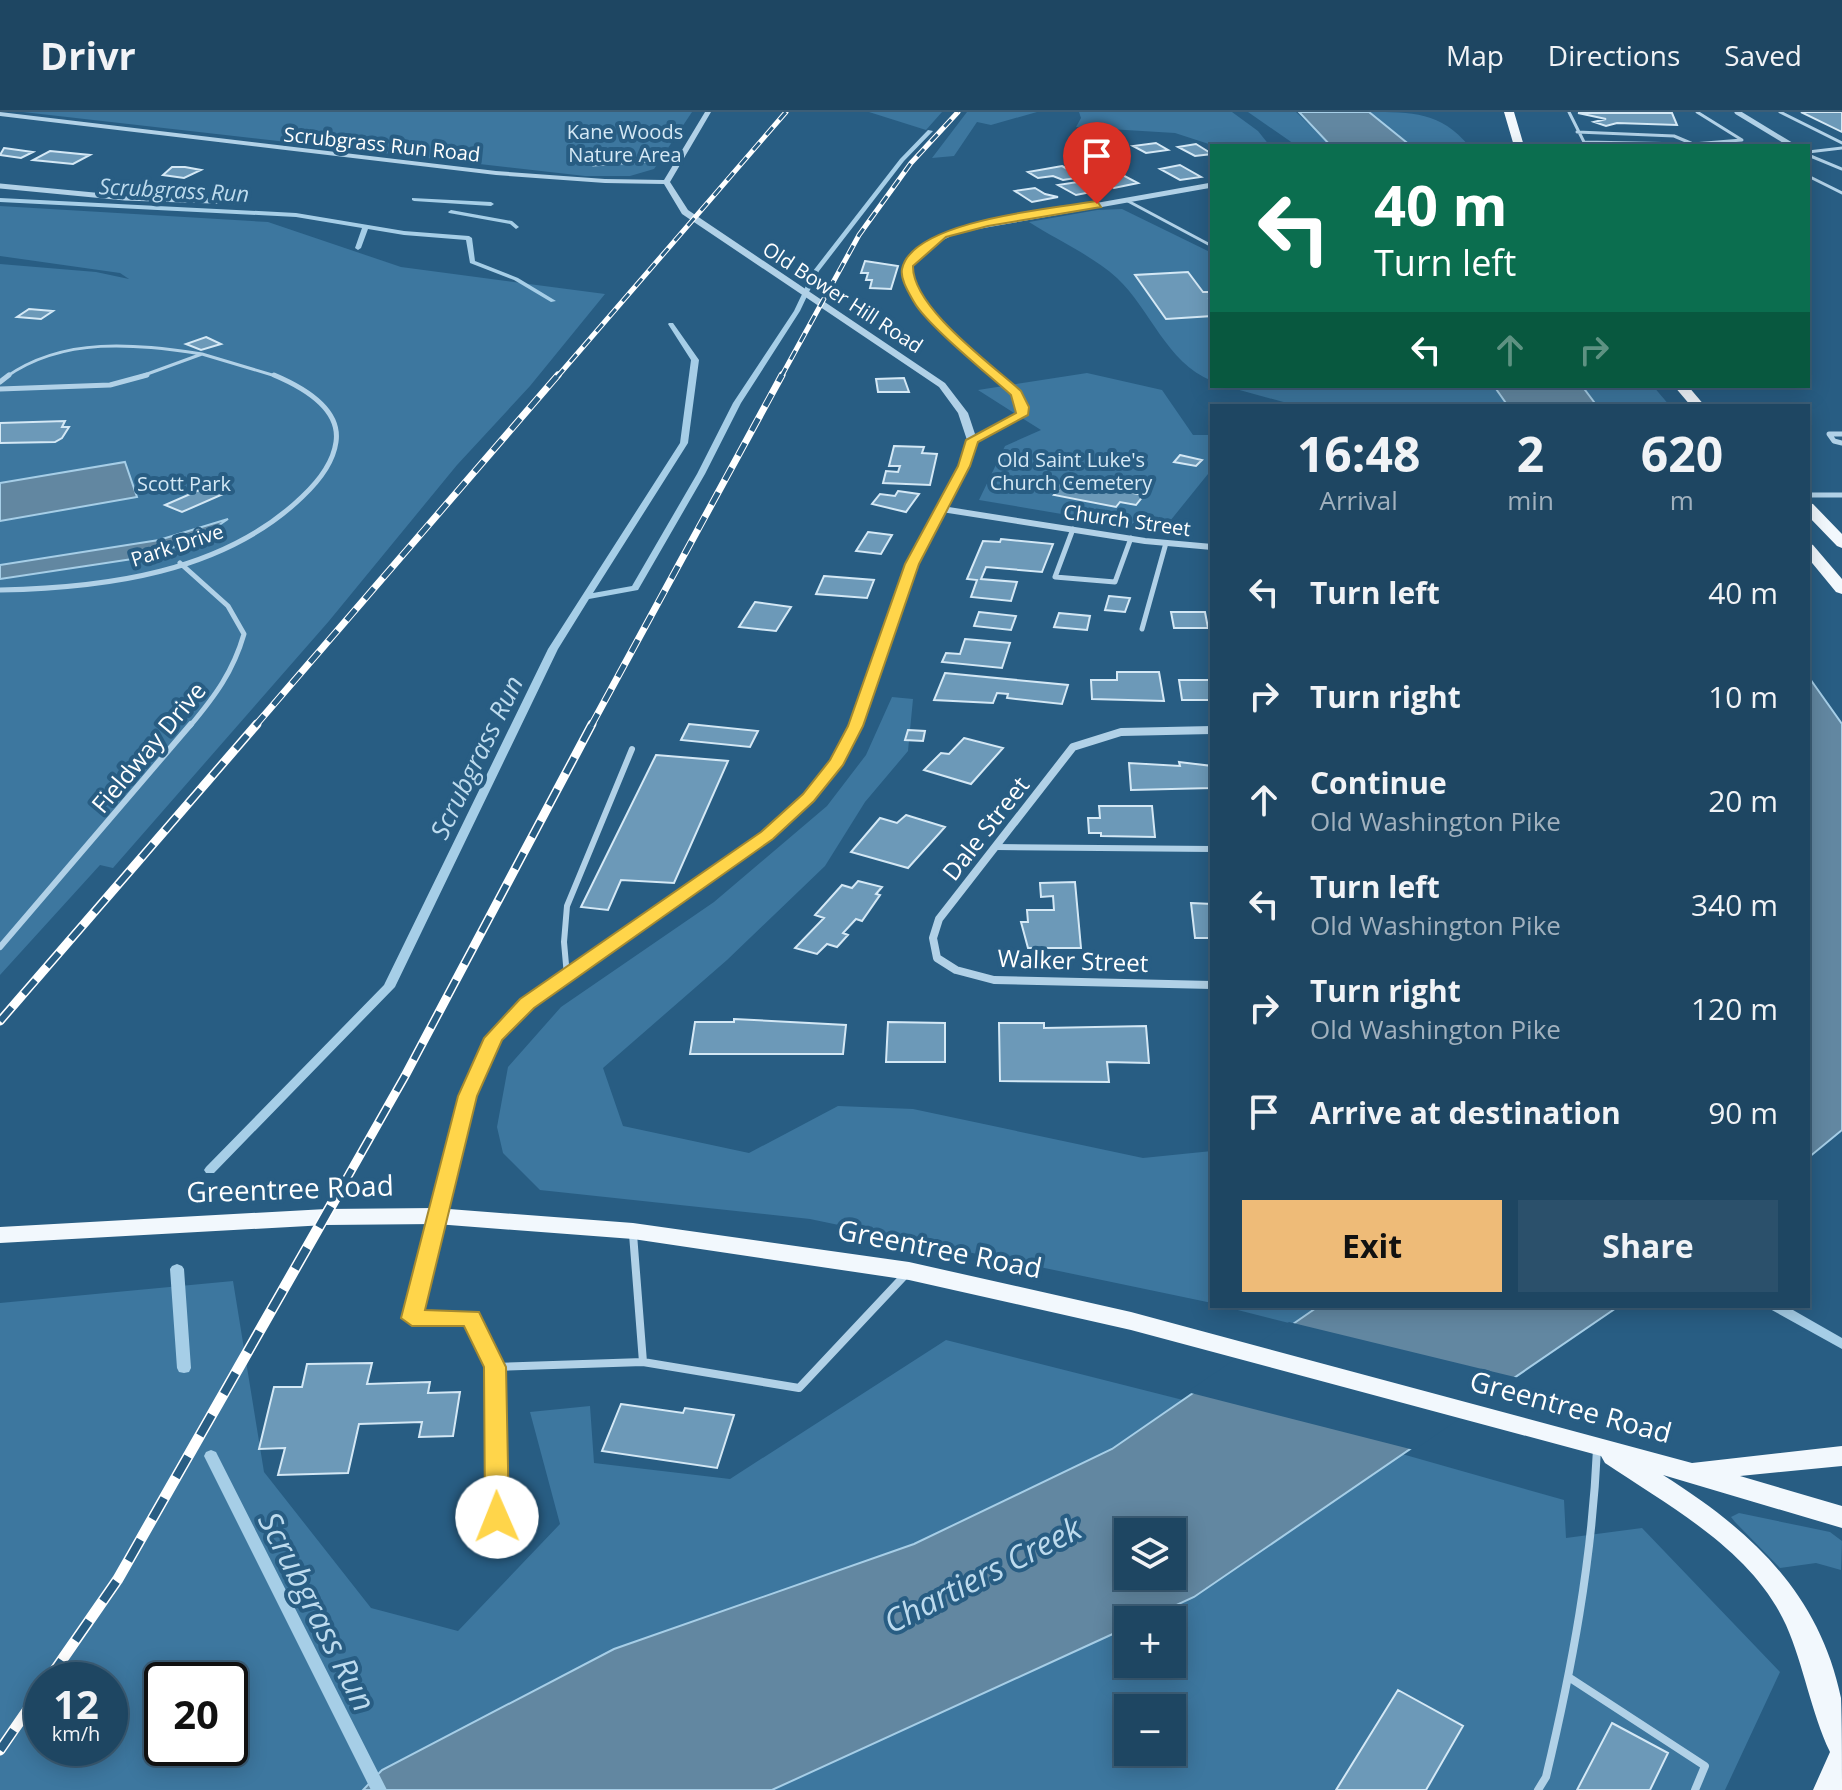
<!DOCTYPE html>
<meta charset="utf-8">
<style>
body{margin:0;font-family:"Open Sans",sans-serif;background:#2b506b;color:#f1f3f6;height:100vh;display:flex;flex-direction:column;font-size:30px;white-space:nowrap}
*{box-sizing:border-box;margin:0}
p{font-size:26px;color:#a1b1be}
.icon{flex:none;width:44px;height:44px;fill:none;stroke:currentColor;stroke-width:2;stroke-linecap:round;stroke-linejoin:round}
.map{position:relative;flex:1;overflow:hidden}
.panel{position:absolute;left:1210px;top:292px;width:600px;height:904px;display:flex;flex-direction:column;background:#1e4662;border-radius:0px;box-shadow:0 4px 20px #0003,0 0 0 2px #3c5e77}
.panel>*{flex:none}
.top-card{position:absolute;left:1210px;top:32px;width:600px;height:244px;border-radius:0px;box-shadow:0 4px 20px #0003,0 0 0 2px #3c5e77;background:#0b6e4f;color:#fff;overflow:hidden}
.buttons{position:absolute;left:1114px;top:1406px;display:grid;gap:16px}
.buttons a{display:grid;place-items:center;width:72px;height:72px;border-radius:0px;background:#1e4662;box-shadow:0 4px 20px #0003,0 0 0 2px #3c5e77;font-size:40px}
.speed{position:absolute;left:24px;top:1550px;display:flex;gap:16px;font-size:40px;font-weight:700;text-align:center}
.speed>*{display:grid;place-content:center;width:104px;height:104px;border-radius:50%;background:#1e4662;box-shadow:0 4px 20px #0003,0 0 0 2px #3c5e77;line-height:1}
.speed small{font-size:20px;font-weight:400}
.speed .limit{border:4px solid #111;border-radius:12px;background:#fff;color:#111}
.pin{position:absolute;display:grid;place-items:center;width:68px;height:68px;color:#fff;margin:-82px -34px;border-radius:50% 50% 50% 0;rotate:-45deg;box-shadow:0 0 8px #0007}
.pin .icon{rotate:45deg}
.me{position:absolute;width:88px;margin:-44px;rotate:359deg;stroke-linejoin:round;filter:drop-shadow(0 0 6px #0008)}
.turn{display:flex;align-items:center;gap:28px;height:168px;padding:0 32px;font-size:36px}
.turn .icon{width:104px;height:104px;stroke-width:2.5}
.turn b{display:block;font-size:56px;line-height:68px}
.lanes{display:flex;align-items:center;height:76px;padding:0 32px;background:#0003;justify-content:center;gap:40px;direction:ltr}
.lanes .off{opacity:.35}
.eta{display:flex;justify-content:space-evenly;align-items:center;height:136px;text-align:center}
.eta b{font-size:48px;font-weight:700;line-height:56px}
.primary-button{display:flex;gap:16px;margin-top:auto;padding:16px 32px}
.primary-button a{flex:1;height:92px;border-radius:0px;background:#eebb78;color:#111;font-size:32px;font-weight:700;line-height:92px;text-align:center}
.primary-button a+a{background:#2b506b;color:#f1f3f6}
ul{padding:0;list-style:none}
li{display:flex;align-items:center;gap:24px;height:104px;padding:0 32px}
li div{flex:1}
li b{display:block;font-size:30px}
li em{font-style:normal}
header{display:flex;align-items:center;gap:48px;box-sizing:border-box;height:112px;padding:0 40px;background:#1e4662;border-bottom:2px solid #3c5e77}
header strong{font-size:38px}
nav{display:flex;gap:44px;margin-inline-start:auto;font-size:28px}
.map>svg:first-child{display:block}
</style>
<header>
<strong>Drivr</strong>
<nav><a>Map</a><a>Directions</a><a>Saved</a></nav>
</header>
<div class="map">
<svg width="1842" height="1678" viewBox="0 0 1842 1678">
<rect width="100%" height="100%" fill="#285d83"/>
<path fill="#3d779f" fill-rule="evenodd" d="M23,0H692L654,57L630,64H585Z
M869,0H942L926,18Z
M967,0H1037L991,13L977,10L954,44L932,46Z
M1079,0H1232L1258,19L1270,34H1215L1175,21L1076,15L1081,6Z
M1248,0H1296L1331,34H1297Z
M1369,0C1412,0 1441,0 1469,34H1411Z
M0,94L268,110L401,155L605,182L530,274L457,353L329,509L113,756L100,753L0,863V152L96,160L129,167L120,161L0,144Z
M1122,97L1212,141V269C1166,250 1151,198 1117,166C1093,144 1057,128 1029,110L1097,98Z
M1087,261L1162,278L1193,323H1212V357L1162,419L979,388L1005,334L1041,318L978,278Z
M1225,274H1494L1508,294H1298Z
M1582,274H1653L1670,294H1597Z
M892,585L913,587L908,639L865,690L825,754L727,848L603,956L623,1014L749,1041L838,994L913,997L1143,1046L1212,1039V1191L810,1107L540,1078L503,1041L497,1015L508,955L561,895L714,790L827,694L866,643Z
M233,1169L264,1360L371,1496L458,1519L560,1412L530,1300L590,1294L594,1351L730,1367L946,1228L1183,1288L1112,1337L914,1432L614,1537L382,1658L363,1678H0V1191ZM42,1568H110V1636H42ZM162,1568H230V1636H162Z
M1222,1194H1319L1293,1212Z
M1402,1342L1564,1388L1566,1426L1642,1416L1780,1560L1725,1678H772L1128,1515V1552H1172V1508H1144L1194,1485ZM1128,1596H1172V1640H1128Z
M1739,1401L1830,1420L1842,1429L1841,1458L1816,1451L1780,1456L1735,1410L1731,1405Z"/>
<path fill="#6287a1" stroke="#a6cee7" stroke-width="2" fill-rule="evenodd" d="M1299,0H1369L1411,34H1331Z
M1494,274H1582L1597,294H1508Z
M125,350L137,385L0,409V371Z
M228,407L197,428L139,446L0,467V453L159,428Z
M1808,564L1842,612V1018L1808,1046Z
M1319,1194H1619L1194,1485L1144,1508H1128V1515L772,1678H363L382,1658L614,1537L914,1432L1112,1337ZM1128,1420H1172V1464H1128Z"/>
<path fill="#285d83" d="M1289,1210L1519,1266L1414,1338L1187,1280Z"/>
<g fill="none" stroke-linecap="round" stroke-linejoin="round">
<path fill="#a6cee7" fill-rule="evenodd" d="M928,18L933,19L904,49L819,159L800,199L741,291L705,362L638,478L589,487L558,537L395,875L214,1061H206L204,1058L206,1055L384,873L548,537L680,331L691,248L668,212L669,211H673L699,248L688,331L593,481L632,474L697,362L733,291L794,199L813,159L900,47Z
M0,86L296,101L404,119L469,124L472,126L475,149L518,166L556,189L551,190L514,168L470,151L466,128L404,123L368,117L361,136L358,138L355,136L362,116L296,105L0,90Z
M412,86L491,90L494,92L491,94L414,89L412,88Z
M451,98L512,109L519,115L516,117L510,112L449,101L448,100Z
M177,1152L182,1154L184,1157L191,1256L189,1260L184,1261L179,1260L177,1256L170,1157L172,1154Z
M1768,1194H1786L1842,1226V1237L1770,1197Z
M211,1338L216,1340L218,1344L387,1678H371L204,1344L206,1340Z"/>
</g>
<path fill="#6c99b8" stroke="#d4e8f5" stroke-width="2" d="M1801,0H1842V20Z
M1578,1H1672L1677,13L1617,11L1606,14L1594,10L1606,7Z
M1156,31L1168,38L1146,41L1133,34Z
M1196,32L1212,42L1195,44L1178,35Z
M4,36L33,40L21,46L0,43Z
M50,39L90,43L73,52L33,48Z
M1180,53L1201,65L1180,68L1160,57Z
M1062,54L1082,65L1063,68L1053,64L1038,66L1028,60Z
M172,55H185L201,58L184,66L163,63Z
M1111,57L1138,71L1114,76L1087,61Z
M1084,69L1101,78L1076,83L1058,73Z
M1035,76L1045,82L1058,85L1032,90L1015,79Z
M865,149L898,154L891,177L870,176L872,168H866L868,161H861Z
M1188,160L1203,180H1212V187H1209L1212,204L1166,207L1135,163Z
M29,197L53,199L41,207L17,205Z
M206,225L221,232L201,238L186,232Z
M904,266L909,280H878L876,267Z
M65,309L62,315H69L62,326L55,330L0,331V311Z
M894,334L924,335L922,341L937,342L930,373L883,371L886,359L898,360L900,354H889Z
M1180,343L1202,348L1196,354L1174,350Z
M1066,369L1144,383L1136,393L1120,390L1116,395L1054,383L1058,379L1053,378Z
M213,372L230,379L182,400L165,393Z
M898,379L919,382L906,400L872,392L880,382L895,384Z
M868,420L892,423L881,442L856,439Z
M1001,427L1053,432L1042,460L986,455L981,467L1017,470L1011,489L971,485L977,468L967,467L983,429L1000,430Z
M824,464L874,468L867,486L816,482Z
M1109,484L1130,486L1125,500L1105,498Z
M755,490L791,495L776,519L739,515Z
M979,500L1016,504L1011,518L974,514Z
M1171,500H1205L1208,516H1174Z
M1059,501L1090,504L1087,518L1054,515Z
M965,527L1010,531L1002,556L942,550L946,541L960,542Z
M1117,560H1159L1164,589L1092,587L1091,568H1117Z
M945,561L1068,573L1062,592L1007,586L1008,582L997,581L993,591L934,588Z
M1179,568H1212V588H1182Z
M689,612L758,619L750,635L681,628Z
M908,618L925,619L923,629L905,628Z
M964,626L1003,636L971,672L924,658L941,641L949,642Z
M656,643L728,649L674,771L621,768L608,798L581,795Z
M1179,650L1212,654V676L1131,678L1129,651L1180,654Z
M1099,694H1152L1155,725L1101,724V721H1089L1088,706H1100Z
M906,703L945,715L908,756L851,740L880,706L897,711Z
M858,769L882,775L876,782L880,783L862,809L856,807L843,821L848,823L837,835L827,832L817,842L795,836L824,806L815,803L842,773L852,776Z
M1075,770L1081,836H1028L1021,810H1028L1027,798H1054L1053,784L1041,785L1040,771Z
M1191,791L1212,792V826H1195Z
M734,907L846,913L843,942H690L695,910H734Z
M888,910L945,911V950H886Z
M999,911H1044V916L1146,914L1149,951L1107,950L1109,970L1000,969Z
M372,1251L367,1272L430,1270L428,1281L460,1280L453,1324L419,1325L422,1310L359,1312L348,1361L278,1363L285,1336L259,1337L274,1275H302L307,1252Z
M621,1292L683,1301L685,1296L734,1303L717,1356L602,1339Z
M1398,1578L1463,1614L1426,1678H1336Z
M1612,1611L1668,1641L1650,1678H1577Z"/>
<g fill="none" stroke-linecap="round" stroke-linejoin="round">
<path stroke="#b1d1e7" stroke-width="3" d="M1569,0L1584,30L1688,32
M1780,0L1842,31
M1577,20L1674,24L1693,32L1742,28L1697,0
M1808,40L1842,36
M1808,43L1842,57
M593,53L679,47
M1808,64L1842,81
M1126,88L1212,134
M202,242L279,265
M6,265C64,224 135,232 202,242L139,265"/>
<path stroke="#b1d1e7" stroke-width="5" d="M0,270L9,263
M0,277L110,273L147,263
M1842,322H1829L1834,329L1842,331
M1808,383H1842
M1073,417L1055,465L1115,470L1131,426
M180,451L228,494L244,522C233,560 215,584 190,614
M0,478C104,476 223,461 302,385C318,370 333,352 336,330C341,296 300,274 274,263
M1142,517L1166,431"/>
<path stroke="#b1d1e7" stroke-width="6" d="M996,735L1212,737
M0,835L191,612
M567,864L564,830L567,794L632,637"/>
<path stroke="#b1d1e7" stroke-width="8" d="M436,1106L412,1206H471L495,1255L643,1250
M633,1122L643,1250L799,1276L907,1161
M495,1255L497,1405
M1570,1566L1705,1654L1695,1678
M1538,1678L1546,1665C1572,1556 1592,1449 1597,1337"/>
<path stroke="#b1d1e7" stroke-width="5" d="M1737,0L1793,34
M0,74L125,86L241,90
M998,265C965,233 915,202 908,154L927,133L958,118L1212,73"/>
<path stroke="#b1d1e7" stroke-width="6" d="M972,328L1022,303C1024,285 1008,274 996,263
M942,397L1145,429L1212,435"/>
<path stroke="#b1d1e7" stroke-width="8" d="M1212,618L1121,620L1073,635L939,807L933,826L937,846L956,858L994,868L1212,873"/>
<path fill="#b1d1e7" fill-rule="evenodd" d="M0,0L496,59L605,67L664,68L705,0H711L670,70L688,98L945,271L968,301L977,328L969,354L917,452L862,614L843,649L812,688L772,727L532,894L499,928L475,984L442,1108H430L428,1104L459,984L488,923L522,888L762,721L804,682L831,648L850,614L907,452L959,354L967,328L958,301L939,275L682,102L664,72L605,71L496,63L0,4Z"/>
<path fill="#f2f8fd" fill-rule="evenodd" d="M1504,0H1514L1524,34H1514Z
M1674,274H1688L1705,294H1691Z
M1808,391L1813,392L1842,422V436L1837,434L1808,404Z
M1808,431L1813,433L1842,467V482L1836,480L1808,446Z
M436,1096L633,1111L909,1150L1131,1200L1692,1351L1842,1334V1354L1740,1364L1842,1394V1416L1663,1363C1750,1418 1819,1480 1841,1586C1842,1614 1842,1649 1842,1678H1813L1830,1640C1811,1600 1804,1554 1786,1513C1752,1438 1670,1395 1605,1351L1601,1344L1131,1218L909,1168L633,1127L436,1112L326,1113L0,1131V1115L326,1097Z"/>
<g stroke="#fff" stroke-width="5">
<path id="rail-far3" d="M557,265L786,0
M781,265L859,123L911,51L958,0"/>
</g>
<g stroke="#fff" stroke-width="7">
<path id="rail-far2" d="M255,614L558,263
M591,614L782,263"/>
</g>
<g stroke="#fff" stroke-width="9">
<path id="rail-far1" d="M0,909L257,612
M343,1073L405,964L592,612"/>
</g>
<g stroke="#fff" stroke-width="11">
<path id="rail" d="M48,1568L118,1467L344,1071
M0,1638L42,1577"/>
</g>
<use href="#rail-far3" stroke="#285d83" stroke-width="3" stroke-dasharray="10" stroke-linecap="butt"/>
<use href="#rail-far2" stroke="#285d83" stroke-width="5" stroke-dasharray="14" stroke-linecap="butt"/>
<use href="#rail-far1" stroke="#285d83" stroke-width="6" stroke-dasharray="18" stroke-linecap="butt"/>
<use href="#rail" stroke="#285d83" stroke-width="8" stroke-dasharray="24" stroke-linecap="butt"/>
</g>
<path fill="#ffd54a" stroke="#a68a30" stroke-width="2" d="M1097,89L1101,95L988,114L946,125L913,154C912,195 991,252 1021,279L1029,295L1028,303L978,330L970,354L919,452L863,614L843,653L814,689L773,727L534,896L502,928L477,984L425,1198L479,1200L506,1255L509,1405L506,1412L497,1414L489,1412L485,1405L484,1255L464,1214H412L401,1206L458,984L484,926L520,887L761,720L803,682L830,648L848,614L905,452L958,354L966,328L1016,301L1011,283C989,263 927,213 914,190C909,181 900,167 902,157C912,108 1056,96 1097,89Z"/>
<g text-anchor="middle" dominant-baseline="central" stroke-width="8" stroke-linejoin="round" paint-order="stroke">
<g font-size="20" fill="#d4e8f5" stroke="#285d83">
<text x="625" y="19">Kane Woods<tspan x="625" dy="23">Nature Area</tspan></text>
<text x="1071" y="347">Old Saint Luke's<tspan x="1071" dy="23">Church Cemetery</tspan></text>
<text x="184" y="371">Scott Park</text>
</g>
<g font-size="20" fill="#fff" stroke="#285d83">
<text transform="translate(382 32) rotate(6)">Scrubgrass Run Road</text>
<text transform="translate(843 185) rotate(33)">Old Bower Hill Road</text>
<text transform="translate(1127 408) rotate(8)">Church Street</text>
<text transform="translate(177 433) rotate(-18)">Park Drive</text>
</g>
<g font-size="22" font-style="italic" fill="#bddbee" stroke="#285d83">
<text transform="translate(174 77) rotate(3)">Scrubgrass Run</text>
</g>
<g font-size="24" fill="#fff" stroke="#285d83">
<text transform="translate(148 635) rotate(-50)">Fieldway Drive</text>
<text transform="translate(985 716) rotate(-52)">Dale Street</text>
<text transform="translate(1073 848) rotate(2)">Walker Street</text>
</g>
<g font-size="26" font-style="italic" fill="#bddbee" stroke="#285d83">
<text transform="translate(476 645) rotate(-64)">Scrubgrass Run</text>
</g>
<g font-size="28" fill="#fff" stroke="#285d83">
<text transform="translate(290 1076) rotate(-2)">Greentree Road</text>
<text transform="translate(940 1136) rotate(11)">Greentree Road</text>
<text transform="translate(1571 1294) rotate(15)">Greentree Road</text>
</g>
<g font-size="32" font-style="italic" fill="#bddbee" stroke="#285d83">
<text transform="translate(982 1462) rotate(-27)">Chartiers Creek</text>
<text transform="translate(318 1499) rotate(63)">Scrubgrass Run</text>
</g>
</g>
</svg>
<div class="buttons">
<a><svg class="icon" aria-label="layers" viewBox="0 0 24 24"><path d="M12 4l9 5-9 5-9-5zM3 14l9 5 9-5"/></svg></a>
<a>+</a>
<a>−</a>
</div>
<div class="speed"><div>12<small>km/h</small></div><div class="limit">20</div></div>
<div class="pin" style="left:1097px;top:92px;background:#d93025"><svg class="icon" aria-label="arrive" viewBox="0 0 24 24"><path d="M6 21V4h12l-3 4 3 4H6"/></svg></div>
<svg class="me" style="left:497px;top:1405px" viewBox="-20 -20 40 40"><circle r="19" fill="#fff"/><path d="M0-13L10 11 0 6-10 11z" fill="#ffd54a"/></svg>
<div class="top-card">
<div class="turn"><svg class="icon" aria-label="left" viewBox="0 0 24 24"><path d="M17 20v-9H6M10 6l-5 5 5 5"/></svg><div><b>40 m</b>Turn left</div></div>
<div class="lanes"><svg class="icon" aria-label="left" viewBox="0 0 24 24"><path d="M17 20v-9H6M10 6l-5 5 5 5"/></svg><svg class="icon off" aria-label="ahead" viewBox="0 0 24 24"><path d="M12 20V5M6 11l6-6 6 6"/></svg><svg class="icon off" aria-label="right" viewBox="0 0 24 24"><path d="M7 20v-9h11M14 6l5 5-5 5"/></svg></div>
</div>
<section class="panel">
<div class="eta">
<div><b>16:48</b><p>Arrival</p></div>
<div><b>2</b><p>min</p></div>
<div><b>620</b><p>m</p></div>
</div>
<ul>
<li><svg class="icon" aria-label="left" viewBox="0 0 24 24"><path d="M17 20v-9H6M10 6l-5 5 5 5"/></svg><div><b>Turn left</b></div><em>40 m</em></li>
<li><svg class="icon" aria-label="right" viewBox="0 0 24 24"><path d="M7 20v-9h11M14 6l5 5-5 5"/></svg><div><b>Turn right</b></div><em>10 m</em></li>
<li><svg class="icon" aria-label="ahead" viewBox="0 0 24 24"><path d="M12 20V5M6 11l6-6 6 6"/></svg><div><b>Continue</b><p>Old Washington Pike</p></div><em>20 m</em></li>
<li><svg class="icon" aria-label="left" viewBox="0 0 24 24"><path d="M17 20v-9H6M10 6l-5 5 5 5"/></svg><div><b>Turn left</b><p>Old Washington Pike</p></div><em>340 m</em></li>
<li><svg class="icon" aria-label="right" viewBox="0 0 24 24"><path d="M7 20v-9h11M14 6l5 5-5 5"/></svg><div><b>Turn right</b><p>Old Washington Pike</p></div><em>120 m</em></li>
<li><svg class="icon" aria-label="arrive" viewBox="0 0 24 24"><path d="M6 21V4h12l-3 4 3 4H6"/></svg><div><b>Arrive at destination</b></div><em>90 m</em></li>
</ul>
<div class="primary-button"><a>Exit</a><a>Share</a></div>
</section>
</div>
